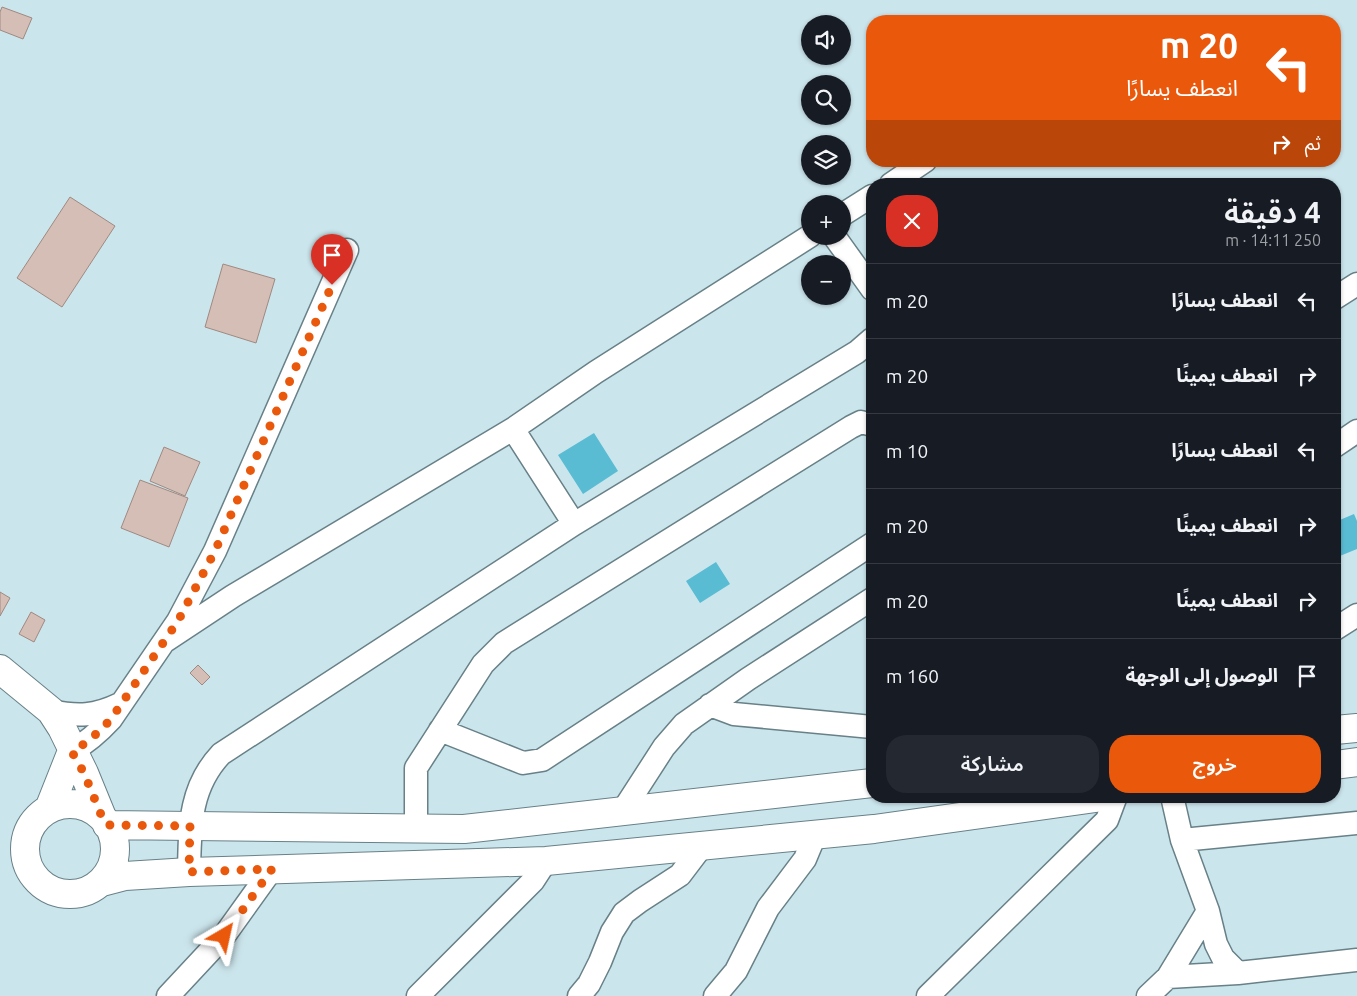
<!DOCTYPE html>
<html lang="ar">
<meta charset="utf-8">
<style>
body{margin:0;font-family:Ubuntu,"Noto Sans Arabic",sans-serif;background:#242831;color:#f1f3f6;direction:rtl;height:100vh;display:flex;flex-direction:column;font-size:19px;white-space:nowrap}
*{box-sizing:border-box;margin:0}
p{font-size:16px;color:#9ea1a6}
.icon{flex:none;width:28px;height:28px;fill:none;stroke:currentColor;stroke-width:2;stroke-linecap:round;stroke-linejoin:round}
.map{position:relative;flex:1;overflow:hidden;direction:ltr}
.side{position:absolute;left:866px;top:178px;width:475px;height:625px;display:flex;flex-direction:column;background:#171b24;border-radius:20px;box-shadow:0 1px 4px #0004;direction:rtl}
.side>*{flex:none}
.hud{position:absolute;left:866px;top:15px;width:475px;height:152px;border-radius:20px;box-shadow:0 1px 4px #0004;direction:rtl;background:#ea580c;color:#fff;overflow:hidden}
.buttons{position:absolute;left:801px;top:15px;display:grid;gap:10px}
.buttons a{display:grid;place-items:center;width:50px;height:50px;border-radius:50%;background:#171b24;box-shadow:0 1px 4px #0004;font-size:25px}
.pin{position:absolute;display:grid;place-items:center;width:42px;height:42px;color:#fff;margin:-51px -21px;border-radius:50% 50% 50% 0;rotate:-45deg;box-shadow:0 0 5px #0007}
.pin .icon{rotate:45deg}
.me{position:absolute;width:55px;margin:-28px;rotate:36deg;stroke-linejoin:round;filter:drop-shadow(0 0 4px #0008)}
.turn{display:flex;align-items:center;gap:18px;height:105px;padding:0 20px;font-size:22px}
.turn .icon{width:65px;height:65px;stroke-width:2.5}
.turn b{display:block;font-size:35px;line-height:42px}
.then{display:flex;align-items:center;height:48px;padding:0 20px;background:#0003;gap:10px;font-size:19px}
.round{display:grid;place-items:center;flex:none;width:52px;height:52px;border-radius:20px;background:#242831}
.summary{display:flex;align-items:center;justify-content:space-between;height:85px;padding:0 20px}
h1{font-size:30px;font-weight:600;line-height:38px}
.cta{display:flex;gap:10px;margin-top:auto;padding:10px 20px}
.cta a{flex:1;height:58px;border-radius:20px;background:#ea580c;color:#fff;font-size:20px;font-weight:600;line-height:58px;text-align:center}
.cta a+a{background:#242831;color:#f1f3f6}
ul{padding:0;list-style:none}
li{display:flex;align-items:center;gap:15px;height:75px;padding:0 20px;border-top:1px solid #363941}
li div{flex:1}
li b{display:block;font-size:19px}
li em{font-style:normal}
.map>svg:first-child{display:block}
</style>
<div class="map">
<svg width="1357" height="996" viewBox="0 0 1357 996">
<rect width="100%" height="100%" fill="#cbe5ec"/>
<path fill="#5abcd3" d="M594,433L618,471L583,494L558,455Z
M1354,514L1357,521V549L1335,558V522Z
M716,562L730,584L700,603L686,581Z"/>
<path fill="#d5beb6" stroke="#9f8981" d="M2,7L32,18L23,39L0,30V12Z
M70,197L115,226L62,307L17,278Z
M223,264L275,279L256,343L205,327Z
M164,447L200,462L185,496L150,481Z
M140,480L188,498L169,547L121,528Z
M0,592L10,598L0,616Z
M31,612L45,620L34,642L19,634Z
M198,665L210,677L202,685L190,673Z"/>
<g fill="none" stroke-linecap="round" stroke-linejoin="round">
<g stroke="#688087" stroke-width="25">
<path id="minor" d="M891,184L925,161
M842,215L872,196
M834,236L872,289
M1335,298L1357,284
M513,429L574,524
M1335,446L1357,431
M1335,629L1357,615
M165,641L233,596L513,429L596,372L810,236
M710,705L734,714L872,727
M51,711C78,717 95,716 120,704
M440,730L523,763L542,760L872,544
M72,751C88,742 99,732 111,719L178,621L215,551L347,250
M1172,796L1182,840L1208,911
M622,812L664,747L684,724L748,679L872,599
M416,828V768L483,664L504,643L851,427L861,422L872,425
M1182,840L1357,823
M189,872C190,827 189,788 221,754L574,524L857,352L872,339
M1238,973L1223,958L1216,944L1208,911L1168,977L1238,973L1357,960
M168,996L224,936L272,869
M418,996L533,881L546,861
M579,996L589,984L600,962L612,932L624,913L640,901L680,875L702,846
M715,996L736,971L768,908L805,859L815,835
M928,996L1107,820L1116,796
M1148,996L1168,977"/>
</g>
<g stroke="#688087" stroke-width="30">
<path id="tertiary" d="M0,669L51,711L62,728L84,773L102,817
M1335,730L1357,728
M1335,765L1357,762
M25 849a45 45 0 1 1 90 0a45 45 0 1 1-90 0Z
M49,809L72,751
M107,825L464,829L872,783
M102,882L125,876L189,872L546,861L874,829L1110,796"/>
</g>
<use href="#minor" stroke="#fff" stroke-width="22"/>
<use href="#tertiary" stroke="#fff" stroke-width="28"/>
</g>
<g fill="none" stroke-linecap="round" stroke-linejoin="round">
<path stroke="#ea580c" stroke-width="9" stroke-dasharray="0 16.2" d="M224,936L272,869L189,872L190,826L107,825L102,817L84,773L72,752C88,742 99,732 111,719L178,621L215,551L332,285"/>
</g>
</svg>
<div class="buttons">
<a><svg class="icon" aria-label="sound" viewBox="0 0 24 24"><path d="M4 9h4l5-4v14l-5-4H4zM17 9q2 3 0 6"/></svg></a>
<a><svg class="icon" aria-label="search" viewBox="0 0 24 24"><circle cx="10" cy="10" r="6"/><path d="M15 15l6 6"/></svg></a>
<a><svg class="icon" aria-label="layers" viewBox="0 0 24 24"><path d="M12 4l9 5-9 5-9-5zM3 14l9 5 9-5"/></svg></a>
<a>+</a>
<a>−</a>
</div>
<div class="pin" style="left:332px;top:285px;background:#d93025"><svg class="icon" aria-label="arrive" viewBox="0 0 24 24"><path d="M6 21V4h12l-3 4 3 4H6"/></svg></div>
<svg class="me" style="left:224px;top:936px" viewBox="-20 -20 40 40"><path d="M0-17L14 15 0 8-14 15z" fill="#ea580c" stroke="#fff" stroke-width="4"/></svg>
<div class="hud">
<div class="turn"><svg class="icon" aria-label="left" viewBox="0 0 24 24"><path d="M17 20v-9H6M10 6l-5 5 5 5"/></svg><div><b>20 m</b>انعطف يسارًا</div></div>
<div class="then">ثم<svg class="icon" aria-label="right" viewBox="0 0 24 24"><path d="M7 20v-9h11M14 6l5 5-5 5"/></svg></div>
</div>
<section class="side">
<div class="summary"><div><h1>4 دقيقة</h1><p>250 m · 14:11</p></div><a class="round" style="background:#d93025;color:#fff"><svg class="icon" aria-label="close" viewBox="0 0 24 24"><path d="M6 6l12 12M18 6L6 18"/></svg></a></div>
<ul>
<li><svg class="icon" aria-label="left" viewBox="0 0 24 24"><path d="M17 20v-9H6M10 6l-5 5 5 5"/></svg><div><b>انعطف يسارًا</b></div><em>20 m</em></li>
<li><svg class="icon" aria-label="right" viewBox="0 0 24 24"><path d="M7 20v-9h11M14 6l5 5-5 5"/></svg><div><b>انعطف يمينًا</b></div><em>20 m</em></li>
<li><svg class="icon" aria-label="left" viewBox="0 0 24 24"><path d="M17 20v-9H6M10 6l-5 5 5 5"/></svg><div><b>انعطف يسارًا</b></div><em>10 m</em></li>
<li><svg class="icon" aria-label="right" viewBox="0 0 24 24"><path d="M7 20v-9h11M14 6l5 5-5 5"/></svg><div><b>انعطف يمينًا</b></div><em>20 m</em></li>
<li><svg class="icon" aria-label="right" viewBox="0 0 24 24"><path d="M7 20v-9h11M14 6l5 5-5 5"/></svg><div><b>انعطف يمينًا</b></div><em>20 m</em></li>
<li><svg class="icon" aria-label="arrive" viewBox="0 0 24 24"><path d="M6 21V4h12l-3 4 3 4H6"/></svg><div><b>الوصول إلى الوجهة</b></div><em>160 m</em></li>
</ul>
<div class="cta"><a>خروج</a><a>مشاركة</a></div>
</section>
</div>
